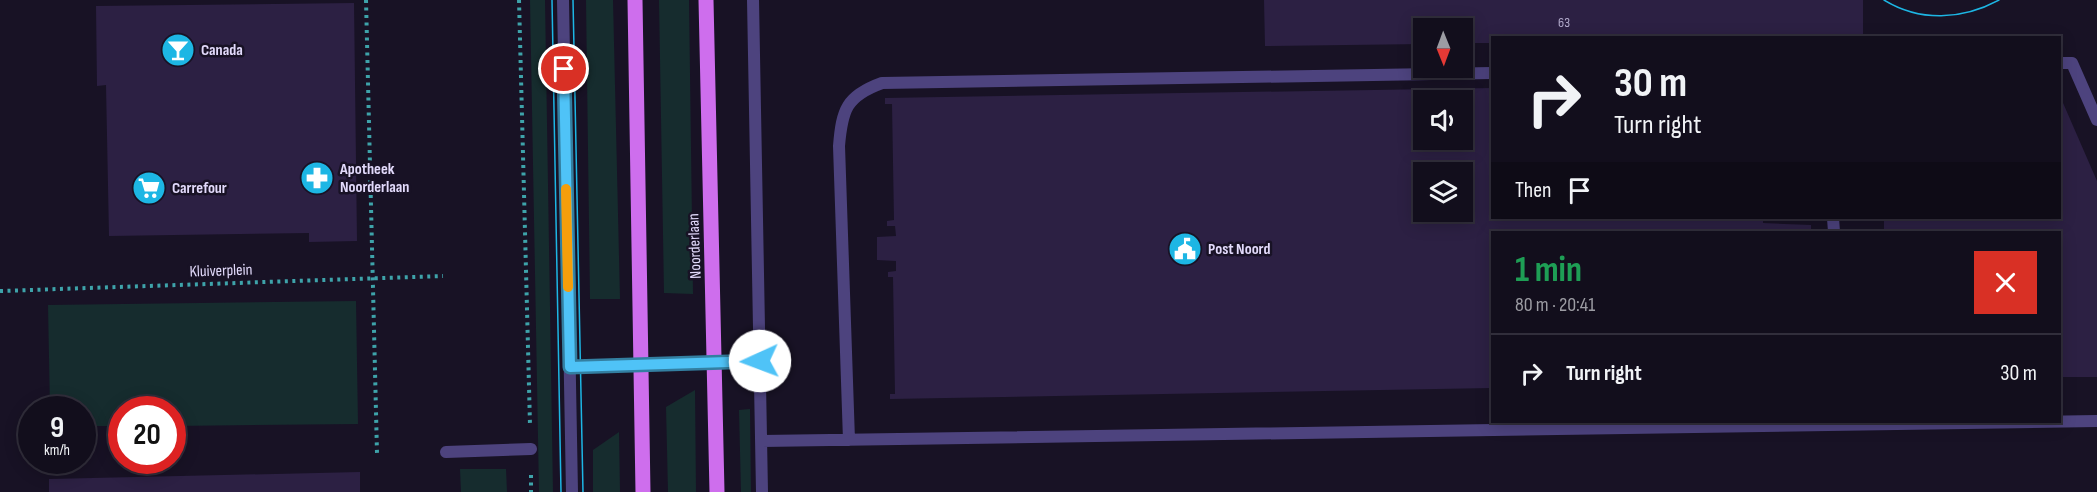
<!DOCTYPE html>
<meta charset="utf-8">
<style>
body{margin:0;font-family:"Sofia Sans Condensed",sans-serif;background:#1b1725;color:#f1f3f6;height:100vh;display:flex;flex-direction:column;font-size:22px;white-space:nowrap}
*{box-sizing:border-box;margin:0}
p{font-size:20px;color:#9c9ca3}
.icon{flex:none;width:33px;height:33px;fill:none;stroke:currentColor;stroke-width:2;stroke-linecap:round;stroke-linejoin:round}
.map{position:relative;flex:1;overflow:hidden}
.drawer{position:absolute;left:1491px;top:231px;width:570px;height:192px;display:flex;flex-direction:column;background:#120e1c;border-radius:0px;box-shadow:0 3px 15px #0003,0 0 0 2px #312e3b}
.drawer>*{flex:none}
.banner{position:absolute;left:1491px;top:36px;width:570px;height:183px;border-radius:0px;box-shadow:0 3px 15px #0003,0 0 0 2px #312e3b;background:#120e1c;color:#f1f3f6;overflow:hidden}
.needle{width:39px;rotate:179deg}
.buttons{position:absolute;left:1413px;top:18px;display:grid;gap:12px}
.buttons a{display:grid;place-items:center;width:60px;height:60px;border-radius:0px;background:#120e1c;box-shadow:0 3px 15px #0003,0 0 0 2px #312e3b;font-size:30px}
.speed{position:absolute;left:18px;top:396px;display:flex;gap:12px;font-size:30px;font-weight:700;text-align:center}
.speed>*{display:grid;place-content:center;width:78px;height:78px;border-radius:50%;background:#120e1c;box-shadow:0 3px 15px #0003,0 0 0 2px #312e3b;line-height:1}
.speed small{font-size:15px;font-weight:400}
.speed .limit{border:9px solid #d22;background:#fff;color:#111}
.pin{position:absolute;display:grid;place-items:center;width:51px;height:51px;color:#fff;margin:-26px;border:3px solid #fff;border-radius:50%;box-shadow:0 2px 6px #0007}
.me{position:absolute;width:66px;margin:-33px;rotate:268deg;stroke-linejoin:round;filter:drop-shadow(0 0 4px #0008)}
.turn{display:flex;align-items:center;gap:21px;height:126px;padding:0 24px;font-size:27px}
.turn .icon{width:78px;height:78px;stroke-width:2.5}
.turn b{display:block;font-size:42px;line-height:51px}
.then{display:flex;align-items:center;height:57px;padding:0 24px;background:#0003;gap:12px;font-size:22px}
.round{display:grid;place-items:center;flex:none;width:63px;height:63px;border-radius:0px;background:#1b1725}
.head{display:flex;align-items:center;justify-content:space-between;height:102px;padding:0 24px}
h1{font-size:36px;font-weight:700;line-height:45px;color:#1e9e55}
ul{padding:0;list-style:none}
li{display:flex;align-items:center;gap:18px;height:78px;padding:0 24px;border-top:2px solid #312e3b}
li div{flex:1}
li b{display:block;font-size:22px}
li em{font-style:normal}
.map>svg:first-child{display:block}
</style>
<div class="map">
<svg width="2097" height="492" viewBox="0 0 2097 492">
<rect width="100%" height="100%" fill="#181225"/>
<path fill="#162c2e" d="M530,0H545L553,492H539Z
M586,0H613L620,299H590Z
M659,0H689L693,294L664,293Z
M356,301L358,424L173,426L172,410H122L121,426H83L82,410L50,409L48,305Z
M695,390L696,492H668L666,407Z
M750,409L751,492H741L739,410Z
M619,432L620,492H593V450Z
M460,469H506L507,492H461Z"/>
<path fill="#2c2043" fill-rule="evenodd" d="M1264,0H1863V38H1492V43H1462V28H1424V44L1265,46Z
M354,3L357,241L309,242V233L109,236L106,85L97,86L96,6Z
M1492,88V218H1763V223L1811,225V232H1492V388L890,399V394H895L893,277H888V272L896,271V261L877,260V237L896,236L895,226H887V221L894,220L892,104H885V98ZM1424,100H1462V140H1424ZM1424,172H1462V212H1424Z
M2060,96L2097,181V377H2060V232H1884V218H2060Z
M360,472V492H49V479Z"/>
<g fill="none" stroke-linecap="round" stroke-linejoin="round">
<path stroke="#3ea3aa" stroke-width="4" stroke-dasharray="3 4.5" stroke-linecap="butt" d="M366,0L377,453
M519,0L530,425
M0,291L443,276
M531,475V492"/>
<path stroke="#4d437e" stroke-width="12" d="M563,0L572,492
M753,0L762,492
M2060,63H2072L2097,120
M1833,218L1834,232
M570,367L760,361
M849,440L839,146C842,110 846,96 882,83L1492,73
M761,441L2097,421"/>
<path stroke="#4d437e" stroke-width="12" d="M446,452L531,449"/>
<path stroke="#ce6eed" stroke-width="15" d="M635,0L643,492
M706,0L717,492"/>
<path stroke="#1db6e4" stroke-width="1.5" d="M552,0L561,492
M573,0L583,492
M1884,0C1920,22 1962,20 1999,0"/>
</g>
<g fill="none" stroke-linecap="round" stroke-linejoin="round">
<g stroke="#337fa1" stroke-width="15">
<path id="route" d="M564,69L570,367L760,361"/>
</g>
<use href="#route" stroke="#4fc3f7" stroke-width="10"/>
<path stroke="#f59e0b" stroke-width="10" d="M566,189L568,287"/>
</g>
<defs>
<g id="bar-disc" transform="scale(1.725)"><circle r="9.5" fill="#1db6e4" stroke="#181225"/><path d="M-6-5H6L.8 .8V4.5H3.5V6h-7V4.5H-.8V.8Z" fill="#fff"/></g>
<g id="pharmacy-disc" transform="scale(1.725)"><circle r="9.5" fill="#1db6e4" stroke="#181225"/><path d="M-2-6h4v4h4v4h-4v4h-4v-4h-4v-4h4Z" fill="#fff"/></g>
<g id="supermarket-disc" transform="scale(1.725)"><circle r="9.5" fill="#1db6e4" stroke="#181225"/><path d="M-6-5.5h2.5l.6 2H6L4.5 2H-2.5L-4.4-4H-6ZM-1.5 3.2a1.3 1.3 0 1 0 .1 0ZM3 3.2a1.3 1.3 0 1 0 .1 0Z" fill="#fff"/></g>
<g id="civic-disc" transform="scale(1.725)"><circle r="9.5" fill="#1db6e4" stroke="#181225"/><path d="M-.6-6.5H3V-4.5H.6V-3L4-1V1h2V6H-6V1h2V-1L-.6-3ZM-1.2 2.5V6h2.4V2.5Z" fill="#fff"/></g>
</defs>
<g fill-rule="evenodd">
<use href="#bar-disc" x="178" y="50"/>
<use href="#pharmacy-disc" x="317" y="178"/>
<use href="#supermarket-disc" x="149" y="188"/>
<use href="#civic-disc" x="1185" y="249"/>
</g>
<g text-anchor="middle" dominant-baseline="central" stroke-width="5" stroke-linejoin="round" paint-order="stroke">
<g font-size="14" fill="#b4accd">
<text x="1564" y="22">63</text>
</g>
<g font-size="16" font-weight="bold" fill="#e2dafb" stroke="#181225" text-anchor="start">
<text x="201" y="50">Canada</text>
<text x="340" y="169">Apotheek<tspan x="340" dy="18">Noorderlaan</tspan></text>
<text x="172" y="188">Carrefour</text>
<text x="1208" y="249">Post Noord</text>
</g>
<g font-size="16" fill="#e2dafb" stroke="#181225">
<text transform="translate(695 246) rotate(-92)">Noorderlaan</text>
<text transform="translate(221 271) rotate(-2)">Kluiverplein</text>
</g>
</g>
</svg>
<div class="buttons">
<a><svg class="needle" viewBox="-14 -14 28 28"><path d="M0-13l5 13h-10z" fill="#e53935"/><path d="M0 13l5-13h-10z" fill="#9c9ca3"/></svg></a>
<a><svg class="icon" aria-label="sound" viewBox="0 0 24 24"><path d="M4 9h4l5-4v14l-5-4H4zM17 9q2 3 0 6"/></svg></a>
<a><svg class="icon" aria-label="layers" viewBox="0 0 24 24"><path d="M12 4l9 5-9 5-9-5zM3 14l9 5 9-5"/></svg></a>
</div>
<div class="speed"><div>9<small>km/h</small></div><div class="limit">20</div></div>
<div class="pin" style="left:564px;top:69px;background:#d93025"><svg class="icon" aria-label="arrive" viewBox="0 0 24 24"><path d="M6 21V4h12l-3 4 3 4H6"/></svg></div>
<svg class="me" style="left:760px;top:361px" viewBox="-20 -20 40 40"><circle r="19" fill="#fff"/><path d="M0-13L10 11 0 6-10 11z" fill="#4fc3f7"/></svg>
<div class="banner">
<div class="turn"><svg class="icon" aria-label="right" viewBox="0 0 24 24"><path d="M7 20v-9h11M14 6l5 5-5 5"/></svg><div><b>30 m</b>Turn right</div></div>
<div class="then">Then<svg class="icon" aria-label="arrive" viewBox="0 0 24 24"><path d="M6 21V4h12l-3 4 3 4H6"/></svg></div>
</div>
<section class="drawer">
<div class="head"><div><h1>1 min</h1><p>80 m · 20:41</p></div><a class="round" style="background:#d93025;color:#fff"><svg class="icon" aria-label="close" viewBox="0 0 24 24"><path d="M6 6l12 12M18 6L6 18"/></svg></a></div>
<ul>
<li><svg class="icon" aria-label="right" viewBox="0 0 24 24"><path d="M7 20v-9h11M14 6l5 5-5 5"/></svg><div><b>Turn right</b></div><em>30 m</em></li>
</ul>
</section>
</div>
